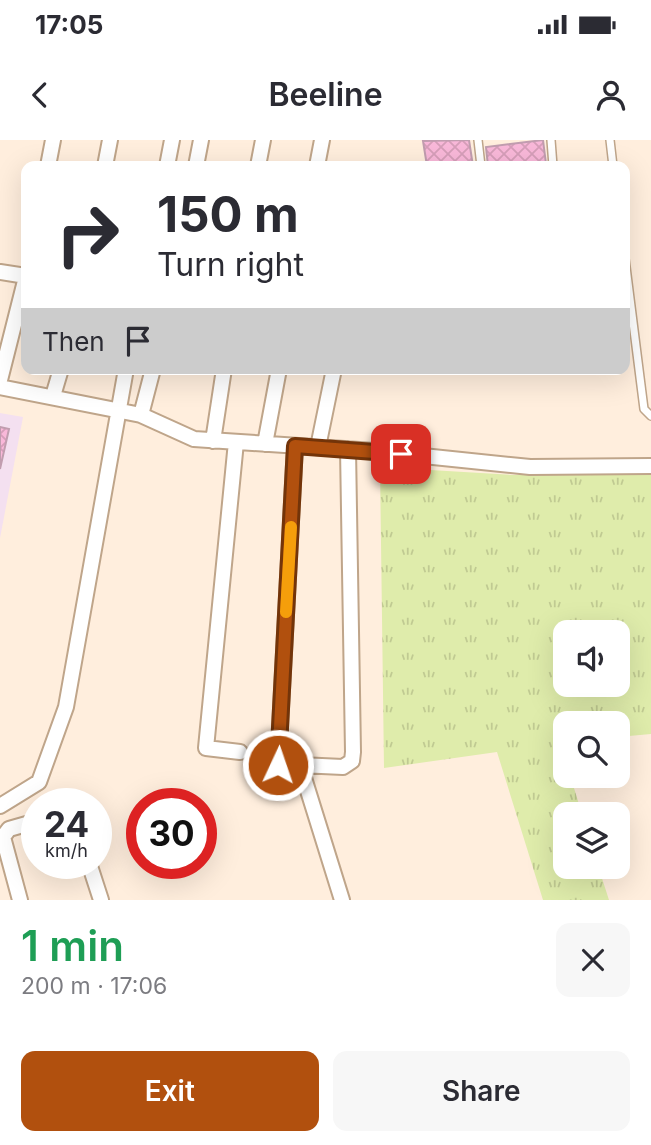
<!DOCTYPE html>
<meta charset="utf-8">
<style>
body{margin:0;font-family:Inter,sans-serif;background:#f7f7f7;color:#2b2b33;height:100vh;display:flex;flex-direction:column;font-size:26px;white-space:nowrap}
*{box-sizing:border-box;margin:0}
p{font-size:23px;color:#7c7c81}
.icon{flex:none;width:38px;height:38px;fill:none;stroke:currentColor;stroke-width:2;stroke-linecap:round;stroke-linejoin:round}
.map{position:relative;height:760px;overflow:hidden}
.details{display:flex;flex-direction:column;background:#fff;flex:1}
.details>*{flex:none}
.hud{position:absolute;left:21px;top:21px;width:609px;height:214px;border-radius:14px;box-shadow:0 7px 28px #0002;background:#fff;color:#2b2b33;overflow:hidden}
.controls{position:absolute;left:553px;top:480px;display:grid;gap:14px}
.controls a{display:grid;place-items:center;width:77px;height:77px;border-radius:14px;background:#fff;box-shadow:0 7px 28px #0002;font-size:35px}
.speed{position:absolute;left:21px;top:648px;display:flex;gap:14px;font-size:35px;font-weight:700;text-align:center}
.speed>*{display:grid;place-content:center;width:91px;height:91px;border-radius:50%;background:#fff;box-shadow:0 7px 28px #0002;line-height:1}
.speed small{font-size:18px;font-weight:400}
.speed .limit{border:10px solid #d22;background:#fff;color:#111}
.pin{position:absolute;display:grid;place-items:center;width:60px;height:60px;color:#fff;margin:-30px;border-radius:14px;box-shadow:0 4px 10px #0006}
.me{position:absolute;width:77px;margin:-38px;rotate:3deg;stroke-linejoin:round;filter:drop-shadow(0 0 5px #0008)}
.turn{display:flex;align-items:center;gap:24px;height:147px;padding:0 21px;font-size:32px}
.turn .icon{width:91px;height:91px;stroke-width:2.5}
.turn b{display:block;font-size:49px;line-height:60px}
.then{display:flex;align-items:center;height:66px;padding:0 21px;background:#0003;gap:14px;font-size:26px}
.round{display:grid;place-items:center;flex:none;width:74px;height:74px;border-radius:14px;background:#f7f7f7}
.head{display:flex;align-items:center;justify-content:space-between;height:119px;padding:0 21px}
h1{font-size:42px;font-weight:600;line-height:52px;color:#1e9e55}
.primary-button{display:flex;gap:14px;margin-top:auto;padding:14px 21px}
.primary-button a{flex:1;height:80px;border-radius:14px;background:#b1500e;color:#fff;font-size:28px;font-weight:600;line-height:80px;text-align:center}
.primary-button a+a{background:#f7f7f7;color:#2b2b33}
.status{display:flex;justify-content:space-between;align-items:center;height:49px;padding:0 35px;background:#fff;direction:ltr}
.status svg{height:19px;fill:currentColor}
header{display:flex;justify-content:space-between;align-items:center;height:91px;padding:0 21px;background:#fff;font-size:32px;font-weight:600}
.map>svg:first-child{display:block}
</style>
<div class="status"><b>17:05</b><svg viewBox="0 0 49 12"><path d="M0 12V9h3v3zM5 12V6h3v6zM10 12V3h3v9zM15 12V0h3v12zM26 1h20v11H26zM47 4h2v5h-2z"/></svg></div>
<header><svg class="icon" aria-label="back" viewBox="0 0 24 24"><path d="M15 5l-7 7 7 7"/></svg>Beeline<svg class="icon" aria-label="person" viewBox="0 0 24 24"><circle cx="12" cy="8" r="4"/><path d="M4 21q1-7 8-7t8 7"/></svg></header>
<div class="map">
<svg width="651" height="760" viewBox="0 0 651 760">
<defs>
<pattern id="grass-tufts" width="24" height="20" patternUnits="userSpaceOnUse" patternTransform="scale(1.75)"><rect width="24" height="20" fill="#dfecab"/><path d="M3 7l-1-3M5 7V3M7 7l1-3M15 17l-1-3M17 17v-4M19 17l1-3" fill="none" stroke="#c0ca92"/></pattern>
<pattern id="building-cross-hatch" width="8" height="8" patternUnits="userSpaceOnUse" patternTransform="scale(1.75)"><rect width="8" height="8" fill="#f9b8d9"/><path d="M0 0l8 8M0 8l8-8" fill="none" stroke="#d69eb9"/></pattern>
</defs>
<rect width="100%" height="100%" fill="#fed"/>
<path fill="#f4e0f0" d="M0,273L23,277L0,398Z"/>
<path fill="url(#grass-tufts)" fill-rule="evenodd" d="M380,327L513,335L651,334V594L618,597V583H565V603L560,604L565,635H570L582,674H565V726H598L609,760H543L497,612L384,628ZM565,492H618V544H565Z"/>
<path fill="url(#building-cross-hatch)" stroke="#c19daf" stroke-width="2" d="M469,0L473,26H427L423,1Z
M543,0L546,24L488,26L486,7Z
M0,287L9,289L0,329Z"/>
<g fill="none" stroke-linecap="round" stroke-linejoin="round">
<g stroke="#bfa58a" stroke-width="10">
<path id="lane" d="M478,0L481,26
M551,0L553,26
M610,0L613,26
M625,119L644,269L651,276"/>
</g>
<g stroke="#bfa58a" stroke-width="18">
<path id="street" d="M48,26L53,0
M105,26L110,0
M167,26L172,0
M196,26L201,0
M258,26L263,0
M317,26L322,0
M0,132L26,136
M0,240L26,137
M0,247L141,275L153,229
M53,256L61,229
M141,275L194,299L375,311L530,327L651,326
M213,301L224,229
M236,302L206,608L240,612
M265,304L279,229
M295,306L278,625H300L342,760
M318,307L334,229
M300,625L343,627L352,621L353,612L348,309
M0,666L39,642L66,567L126,229
M89,723L101,760
M20,760L3,697L9,689L37,681"/>
</g>
<use href="#lane" stroke="#fff" stroke-width="7"/>
<use href="#street" stroke="#fff" stroke-width="14"/>
</g>
<g fill="none" stroke-linecap="round" stroke-linejoin="round">
<g stroke="#733409" stroke-width="18">
<path id="route" d="M278,625L295,306L401,314"/>
</g>
<use href="#route" stroke="#b1500e" stroke-width="12"/>
<path stroke="#f59e0b" stroke-width="12" d="M286,472L291,387"/>
</g>
</svg>
<div class="controls">
<a><svg class="icon" aria-label="sound" viewBox="0 0 24 24"><path d="M4 9h4l5-4v14l-5-4H4zM17 9q2 3 0 6"/></svg></a>
<a><svg class="icon" aria-label="search" viewBox="0 0 24 24"><circle cx="10" cy="10" r="6"/><path d="M15 15l6 6"/></svg></a>
<a><svg class="icon" aria-label="layers" viewBox="0 0 24 24"><path d="M12 4l9 5-9 5-9-5zM3 14l9 5 9-5"/></svg></a>
</div>
<div class="speed"><div>24<small>km/h</small></div><div class="limit">30</div></div>
<div class="pin" style="left:401px;top:314px;background:#d93025"><svg class="icon" aria-label="arrive" viewBox="0 0 24 24"><path d="M6 21V4h12l-3 4 3 4H6"/></svg></div>
<svg class="me" style="left:278px;top:625px" viewBox="-20 -20 40 40"><circle r="17" fill="#b1500e" stroke="#fff" stroke-width="3"/><path d="M0-11L8 9 0 5-8 9z" fill="#fff"/></svg>
<div class="hud">
<div class="turn"><svg class="icon" aria-label="right" viewBox="0 0 24 24"><path d="M7 20v-9h11M14 6l5 5-5 5"/></svg><div><b>150 m</b>Turn right</div></div>
<div class="then">Then<svg class="icon" aria-label="arrive" viewBox="0 0 24 24"><path d="M6 21V4h12l-3 4 3 4H6"/></svg></div>
</div>
</div>
<section class="details">
<div class="head"><div><h1>1 min</h1><p>200 m · 17:06</p></div><a class="round"><svg class="icon" aria-label="close" viewBox="0 0 24 24"><path d="M6 6l12 12M18 6L6 18"/></svg></a></div>
<div class="primary-button"><a>Exit</a><a>Share</a></div>
</section>
